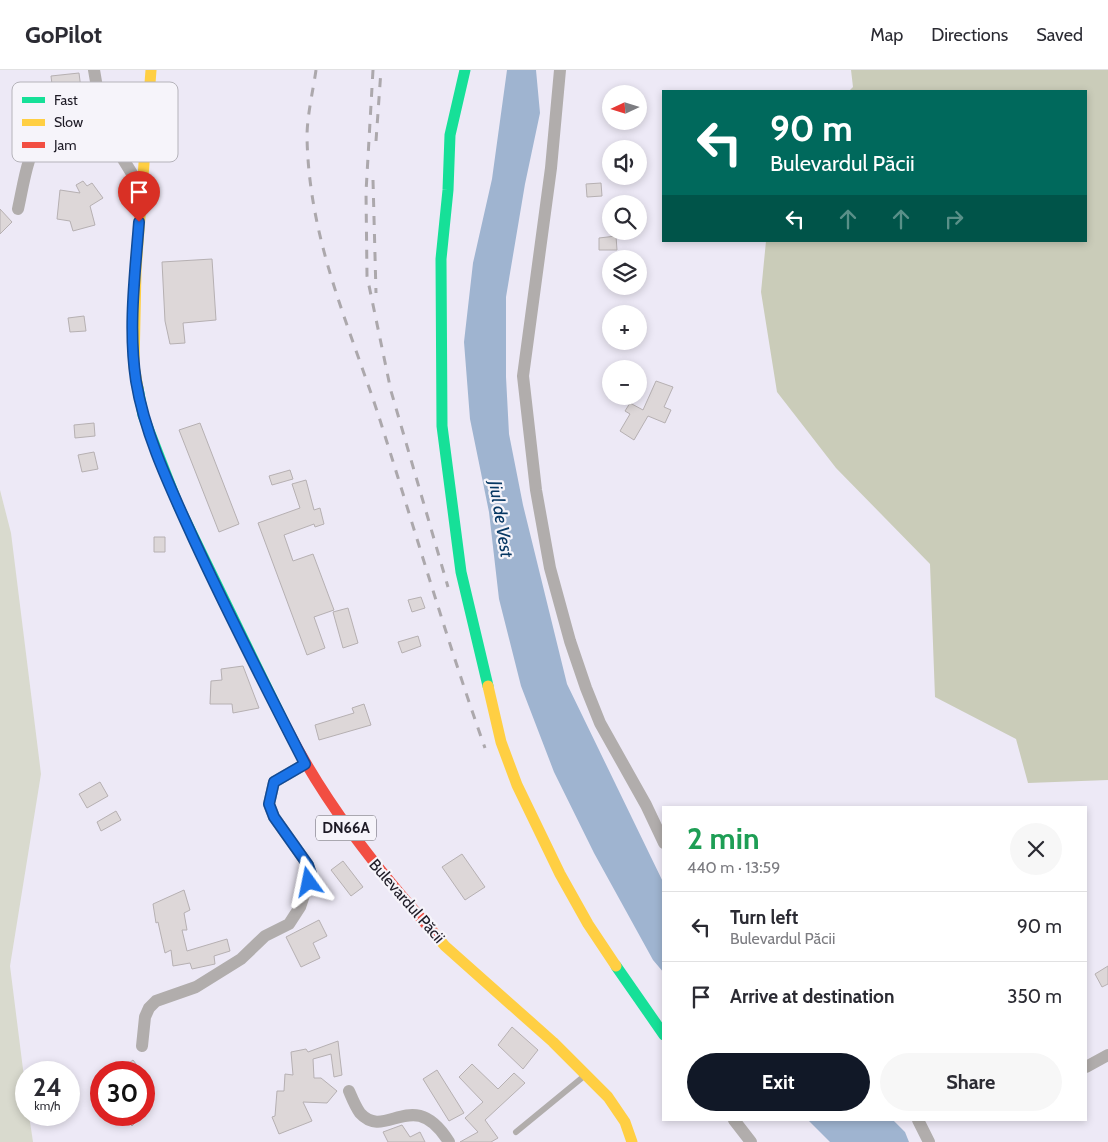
<!DOCTYPE html>
<meta charset="utf-8">
<style>
body{margin:0;font-family:Cabin,sans-serif;background:#f7f7f7;color:#2b2b33;height:100vh;display:flex;flex-direction:column;font-size:19px;white-space:nowrap}
*{box-sizing:border-box;margin:0}
p{font-size:16px;color:#7c7c81}
.icon{flex:none;width:28px;height:28px;fill:none;stroke:currentColor;stroke-width:2;stroke-linecap:round;stroke-linejoin:round}
.map{position:relative;flex:1;overflow:hidden}
.panel{position:absolute;left:662px;top:736px;width:425px;height:315px;display:flex;flex-direction:column;background:#fff;border-radius:0px;box-shadow:0 2px 8px #0003}
.panel>*{flex:none}
.banner{position:absolute;left:662px;top:20px;width:425px;height:152px;border-radius:0px;box-shadow:0 2px 8px #0003;background:#00695c;color:#fff;overflow:hidden}
.needle{width:32px;rotate:266deg}
.tools{position:absolute;left:602px;top:15px;display:grid;gap:10px}
.tools a{display:grid;place-items:center;width:45px;height:45px;border-radius:50%;background:#fff;box-shadow:0 2px 8px #0003;font-size:25px}
.speed{position:absolute;left:15px;top:991px;display:flex;gap:10px;font-size:25px;font-weight:700;text-align:center}
.speed>*{display:grid;place-content:center;width:65px;height:65px;border-radius:50%;background:#fff;box-shadow:0 2px 8px #0003;line-height:1}
.speed small{font-size:12px;font-weight:400}
.speed .limit{border:8px solid #d22;background:#fff;color:#111}
.pin{position:absolute;display:grid;place-items:center;width:42px;height:42px;color:#fff;margin:-51px -21px;border-radius:50% 50% 50% 0;rotate:-45deg;box-shadow:0 0 5px #0007}
.pin .icon{rotate:45deg}
.me{position:absolute;width:55px;margin:-28px;rotate:348deg;stroke-linejoin:round;filter:drop-shadow(0 0 4px #0008)}
.turn{display:flex;align-items:center;gap:18px;height:105px;padding:0 25px;font-size:22px}
.turn .icon{width:65px;height:65px;stroke-width:2.5}
.turn b{display:block;font-size:35px;line-height:42px}
.lanes{display:flex;align-items:center;height:48px;padding:0 25px;background:#0003;justify-content:center;gap:25px;direction:ltr}
.lanes .off{opacity:.35}
.round{display:grid;place-items:center;flex:none;width:52px;height:52px;border-radius:26px;background:#f7f7f7}
.headline{display:flex;align-items:center;justify-content:space-between;height:85px;padding:0 25px}
h1{font-size:30px;font-weight:800;line-height:38px;color:#1e9e55}
.button{display:flex;gap:10px;margin-top:auto;padding:10px 25px}
.button a{flex:1;height:58px;border-radius:30px;background:#111827;color:#fff;font-size:20px;font-weight:800;line-height:58px;text-align:center}
.button a+a{background:#f7f7f7;color:#2b2b33}
ul{padding:0;list-style:none}
li{display:flex;align-items:center;gap:15px;height:70px;padding:0 25px;border-top:1px solid #e1e1e2}
li div{flex:1}
li b{display:block;font-size:19px}
li em{font-style:normal}
header{display:flex;align-items:center;gap:30px;box-sizing:border-box;height:70px;padding:0 25px;background:#fff;border-bottom:1px solid #e1e1e2}
header strong{font-size:24px}
nav{display:flex;gap:28px;margin-inline-start:auto;font-size:18px}
.map>svg:first-child{display:block}
</style>
<header>
<strong>GoPilot</strong>
<nav><a>Map</a><a>Directions</a><a>Saved</a></nav>
</header>
<div class="map">
<svg width="1108" height="1072" viewBox="0 0 1108 1072">
<rect width="100%" height="100%" fill="#ede9f6"/>
<path fill="#d9dace" d="M0,420L11,463L41,704L10,896L26,1023V1045H29L33,1072H0Z"/>
<path fill="#caccb9" d="M851,0H1108V710L1028,713L1016,669L935,627L930,494L836,398L777,322L761,222L766,171H1086V21H849L853,17Z"/>
<path fill="#9fb4d0" d="M507,0H536L540,43L525,114L506,227V307L509,364L523,435L567,614L664,814V903L653,890L594,783L554,702L521,616L499,529L489,442L470,349L464,272L473,193L492,109Z
M808,1050H893L905,1062L909,1072H830Z"/>
<path fill="#ddd7d8" stroke="#b6b0b2" d="M79,3L81,19L69,20L71,30L54,32L51,6Z
M83,111L87,116L92,113L103,128L90,136L95,155L73,161L70,151L57,149L60,120L80,123L76,115Z
M601,113L602,126L587,127L586,114Z
M0,139L12,152L0,164Z
M616,166L617,180H599V168Z
M212,189L216,250L183,253L185,273L170,274L165,251L162,192Z
M84,246L86,261L70,262L68,248Z
M656,311L673,317L664,337L671,340L665,353L648,346L634,370L620,361L630,344L625,341L630,333L643,340Z
M94,353L95,366L75,368L74,355Z
M200,353L239,454L219,462L179,360Z
M94,382L98,399L82,402L78,385Z
M290,400L293,409L272,415L269,406Z
M306,410L314,440L320,438L324,454L315,457L314,454L284,465L293,491L313,484L334,540L314,547L325,578L307,585L258,453L300,438L292,414Z
M154,467H165V482H154Z
M421,527L425,538L412,542L408,530Z
M348,538L358,573L343,578L333,542Z
M418,566L421,576L402,583L398,572Z
M243,596L259,638L233,643L232,634H210L211,611L222,610L221,599Z
M364,634L371,655L319,670L315,655L354,643L352,638Z
M100,712L108,726L87,738L79,724Z
M116,741L121,750L101,761L97,752Z
M462,784L485,817L465,830L442,797Z
M343,791L363,817L351,826L331,800Z
M184,820L190,840L184,843L187,860H182L187,881L227,869L230,881L214,886L215,894L192,899L190,893L173,896L171,880L165,883L158,852L156,853L153,834Z
M319,850L327,866L313,873L320,888L301,897L286,867Z
M1108,896V914L1102,917L1095,904Z
M512,957L538,980L523,999L498,975Z
M338,971L342,1005L334,1007L331,984L313,989L314,1008H321L337,1021L327,1033L303,1032L312,1051L279,1064L272,1047L275,1046L277,1021H284L285,1004L293,1005L291,982L306,979L308,982Z
M133,990L142,1002H117Z
M472,994L498,1019L514,1003L525,1013L485,1050L498,1068L491,1072H460L478,1062L465,1048L483,1032L459,1007Z
M437,1000L464,1043L449,1051L423,1009Z
M121,1045H143L132,1056Z
M402,1055L410,1067L420,1062L425,1072H388L383,1062Z"/>
<g fill="none" stroke-linecap="round" stroke-linejoin="round">
<path stroke="#b1adac" stroke-width="6" d="M516,1062L583,1007"/>
<path stroke="#b1adac" stroke-width="12" d="M94,0L104,58L142,120
M560,0L551,98L523,306L536,420L550,498L570,571L586,618L600,653L646,735L664,773
M18,139C24,112 27,83 44,60L53,58H104
M142,976L145,947L149,938L156,931L196,917L241,889L265,866L289,854L300,837L311,804L308,795L274,747L269,734L274,712L305,694
M1086,997L1108,985
M349,1021C352,1028 355,1036 360,1043C386,1072 413,1014 449,1072
M734,1050L751,1072
M918,1050L929,1072"/>
<path stroke="#16e098" stroke-width="11" d="M465,0L450,65L448,120L441,189L442,356L461,502L488,616
M138,318L143,345L178,435L285,655
M616,896L664,965"/>
<path stroke="#ffcf43" stroke-width="11" d="M138,318L134,296L136,200L151,0
M488,616L501,672L517,715L560,804L588,854L616,896
M433,862L445,876L553,972L608,1027L625,1052L632,1072"/>
<path stroke="#f24e42" stroke-width="11" d="M285,655C324,732 376,798 433,862"/>
<path stroke="#aca8ac" stroke-width="3" stroke-dasharray="9 9" stroke-linecap="butt" d="M316,0C313,21 307,46 307,67C309,170 348,252 379,347C414,457 446,568 485,678
M373,0L366,122L367,206L391,321L448,517
M376,71L381,0
M373,110L376,223"/>
</g>
<g fill="none" stroke-linecap="round" stroke-linejoin="round">
<g stroke="#114b97" stroke-width="12">
<path id="route" d="M139,152C135,204 128,259 136,311C145,366 171,419 194,470C229,546 267,620 305,694L274,712L269,734L274,747L308,795L311,804L309,812"/>
</g>
<use href="#route" stroke="#1a73e8" stroke-width="9"/>
</g>
<g text-anchor="middle" dominant-baseline="central" stroke-width="4.5" stroke-linejoin="round" paint-order="stroke">
<rect fill="#f6f4fa" stroke="#5f5c66" stroke-width="1" x="316" y="745.5" width="60" height="25" rx="4"/>
<g font-size="15" font-weight="bold" fill="#1e1b26">
<text x="346" y="758">DN66A</text>
</g>
<g font-size="16" fill="#1e1b26" stroke="#f6f4fa">
<text transform="translate(407 831) rotate(49)">Bulevardul Păcii</text>
</g>
<g font-size="18" font-style="italic" fill="#063763" stroke="#f6f4fa">
<text transform="translate(501 449) rotate(81)">Jiul de Vest</text>
</g>
</g>
<rect x="12" y="12" width="166" height="80" rx="8" fill="#f6f4fa" stroke="#b5b3ba" stroke-width="1"/>
<rect x="22" y="27" width="23" height="6" fill="#16e098"/>
<rect x="22" y="49" width="23" height="7" fill="#ffcf43"/>
<rect x="22" y="72" width="23" height="6" fill="#f24e42"/>
<g font-size="14" fill="#1e1b26">
<text x="54" y="35">Fast</text>
<text x="54" y="57">Slow</text>
<text x="54" y="80">Jam</text>
</g>
</svg>
<div class="tools">
<a><svg class="needle" viewBox="-14 -14 28 28"><path d="M0-13l5 13h-10z" fill="#e53935"/><path d="M0 13l5-13h-10z" fill="#7c7c81"/></svg></a>
<a><svg class="icon" aria-label="sound" viewBox="0 0 24 24"><path d="M4 9h4l5-4v14l-5-4H4zM17 9q2 3 0 6"/></svg></a>
<a><svg class="icon" aria-label="search" viewBox="0 0 24 24"><circle cx="10" cy="10" r="6"/><path d="M15 15l6 6"/></svg></a>
<a><svg class="icon" aria-label="layers" viewBox="0 0 24 24"><path d="M12 4l9 5-9 5-9-5zM3 14l9 5 9-5"/></svg></a>
<a>+</a>
<a>−</a>
</div>
<div class="speed"><div>24<small>km/h</small></div><div class="limit">30</div></div>
<div class="pin" style="left:139px;top:152px;background:#d93025"><svg class="icon" aria-label="arrive" viewBox="0 0 24 24"><path d="M6 21V4h12l-3 4 3 4H6"/></svg></div>
<svg class="me" style="left:309px;top:812px" viewBox="-20 -20 40 40"><path d="M0-17L14 15 0 8-14 15z" fill="#1a73e8" stroke="#fff" stroke-width="4"/></svg>
<div class="banner">
<div class="turn"><svg class="icon" aria-label="left" viewBox="0 0 24 24"><path d="M17 20v-9H6M10 6l-5 5 5 5"/></svg><div><b>90 m</b>Bulevardul Păcii</div></div>
<div class="lanes"><svg class="icon" aria-label="left" viewBox="0 0 24 24"><path d="M17 20v-9H6M10 6l-5 5 5 5"/></svg><svg class="icon off" aria-label="ahead" viewBox="0 0 24 24"><path d="M12 20V5M6 11l6-6 6 6"/></svg><svg class="icon off" aria-label="ahead" viewBox="0 0 24 24"><path d="M12 20V5M6 11l6-6 6 6"/></svg><svg class="icon off" aria-label="right" viewBox="0 0 24 24"><path d="M7 20v-9h11M14 6l5 5-5 5"/></svg></div>
</div>
<section class="panel">
<div class="headline"><div><h1>2 min</h1><p>440 m · 13:59</p></div><a class="round"><svg class="icon" aria-label="close" viewBox="0 0 24 24"><path d="M6 6l12 12M18 6L6 18"/></svg></a></div>
<ul>
<li><svg class="icon" aria-label="left" viewBox="0 0 24 24"><path d="M17 20v-9H6M10 6l-5 5 5 5"/></svg><div><b>Turn left</b><p>Bulevardul Păcii</p></div><em>90 m</em></li>
<li><svg class="icon" aria-label="arrive" viewBox="0 0 24 24"><path d="M6 21V4h12l-3 4 3 4H6"/></svg><div><b>Arrive at destination</b></div><em>350 m</em></li>
</ul>
<div class="button"><a>Exit</a><a>Share</a></div>
</section>
</div>
